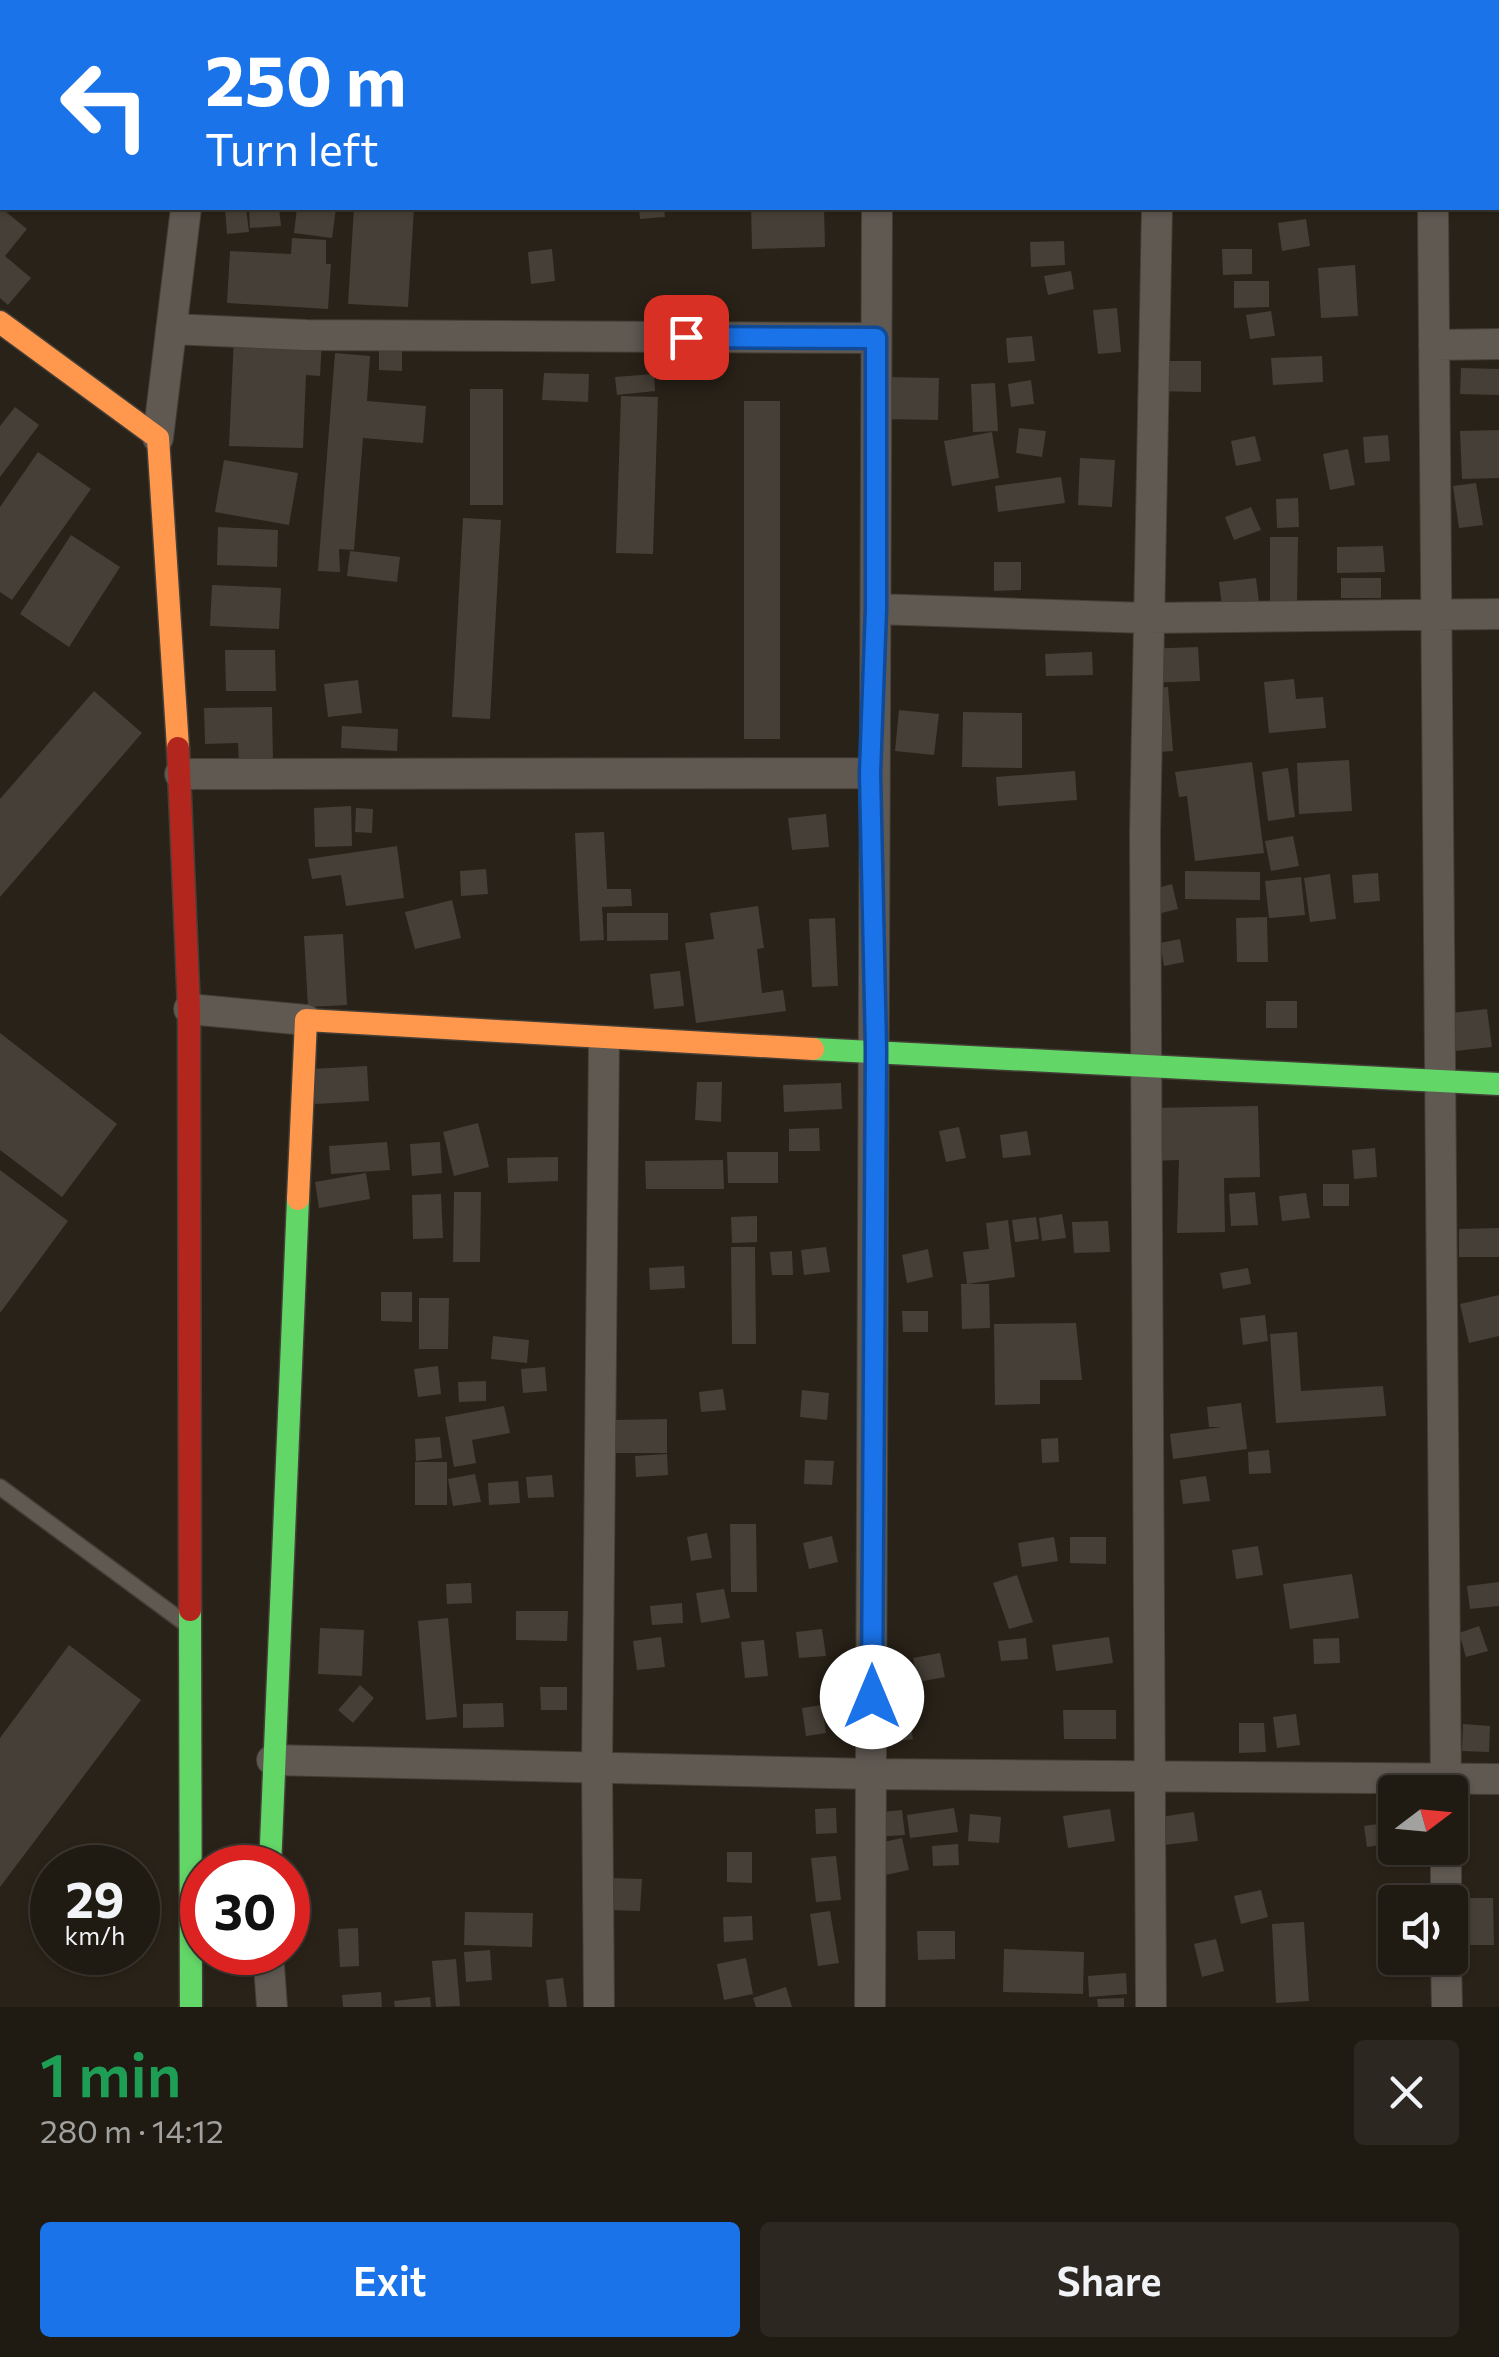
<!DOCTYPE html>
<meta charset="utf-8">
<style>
body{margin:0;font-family:Commissioner,sans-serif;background:#2c2720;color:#f1f3f6;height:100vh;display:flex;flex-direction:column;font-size:38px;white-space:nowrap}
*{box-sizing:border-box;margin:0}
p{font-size:32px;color:#a1a19f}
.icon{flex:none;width:55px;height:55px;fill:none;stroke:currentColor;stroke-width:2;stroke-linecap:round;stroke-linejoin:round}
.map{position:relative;height:2007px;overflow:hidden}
.drawer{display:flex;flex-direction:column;background:#1f1a12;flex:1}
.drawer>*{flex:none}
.banner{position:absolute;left:0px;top:0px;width:1500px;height:210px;box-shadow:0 2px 8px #0004,0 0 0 2px #3c3832;background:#1a73e8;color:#fff;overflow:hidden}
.needle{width:65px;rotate:74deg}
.controls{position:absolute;left:1378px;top:1775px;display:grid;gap:20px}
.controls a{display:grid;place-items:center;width:90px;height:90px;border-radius:10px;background:#1f1a12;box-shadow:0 2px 8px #0004,0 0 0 2px #3c3832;font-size:50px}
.speed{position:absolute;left:30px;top:1845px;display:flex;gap:20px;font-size:50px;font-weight:700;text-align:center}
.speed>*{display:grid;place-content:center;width:130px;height:130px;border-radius:50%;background:#1f1a12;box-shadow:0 2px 8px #0004,0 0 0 2px #3c3832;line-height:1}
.speed small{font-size:25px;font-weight:400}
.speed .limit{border:15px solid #d22;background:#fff;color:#111}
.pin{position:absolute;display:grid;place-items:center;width:85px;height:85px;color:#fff;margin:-42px;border-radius:20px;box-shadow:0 5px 15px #0006}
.me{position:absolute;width:110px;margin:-55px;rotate:0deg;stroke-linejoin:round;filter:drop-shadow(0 0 8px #0008)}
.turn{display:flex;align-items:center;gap:35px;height:210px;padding:0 40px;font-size:45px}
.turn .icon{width:130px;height:130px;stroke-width:2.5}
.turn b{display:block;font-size:70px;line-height:85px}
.round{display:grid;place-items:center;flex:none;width:105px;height:105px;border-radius:10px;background:#2c2720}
.headline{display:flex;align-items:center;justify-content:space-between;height:170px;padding:0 40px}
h1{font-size:60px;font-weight:600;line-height:75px;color:#1e9e55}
.primary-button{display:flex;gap:20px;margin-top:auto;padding:20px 40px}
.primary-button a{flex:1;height:115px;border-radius:10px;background:#1a73e8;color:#fff;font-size:40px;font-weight:600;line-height:115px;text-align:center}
.primary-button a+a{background:#2c2720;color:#f1f3f6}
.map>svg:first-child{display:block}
</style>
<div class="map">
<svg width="1499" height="2007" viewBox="0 0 1499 2007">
<rect width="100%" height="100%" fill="#292218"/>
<path fill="#463f37" d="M0,207L27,229L5,256L31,278L8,305L0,298Z
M225,208H246L249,232L227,234Z
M249,208H279L281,226L250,228Z
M297,208H336L332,238L294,233Z
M354,208H414L408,307L348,304Z
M639,208H664L665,217L640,219Z
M751,208H824L825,247L752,249Z
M1306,219L1310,246L1282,251L1278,223Z
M292,238L326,240V264H331L328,309L227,303L230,251L291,254Z
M1064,241L1065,265L1031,267L1030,242Z
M552,249L555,281L531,284L528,252Z
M1222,249H1252V274L1223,275Z
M1355,265L1358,316L1321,318L1318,268Z
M1071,271L1074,289L1048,295L1044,276Z
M1234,281H1269V307L1234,308Z
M1117,308L1121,352L1098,354L1093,310Z
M1271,311L1275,336L1250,339L1246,315Z
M1032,336L1035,361L1008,363L1006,338Z
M234,337L322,340L320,376L306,375L303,448L229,446Z
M379,348H402V371L379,370Z
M335,353L370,356L367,401L426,406L423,443L363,438L354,550L339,549L340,572L318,571Z
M1322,356L1323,382L1273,385L1271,358Z
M1154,361H1201V392L1154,391Z
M1461,368L1499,369V395L1460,394Z
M544,373L589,374L588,402L542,400Z
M654,374L655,391L617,395L615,377Z
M884,377L939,378L938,420L882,419Z
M1031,380L1034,404L1011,407L1008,384Z
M995,383L998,431L973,432L971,384Z
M470,389H503V505H470Z
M621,396L658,397L653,554L616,553Z
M744,401H780V739H744Z
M15,407L39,425L0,477V426Z
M1019,428L1046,431L1042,457L1016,453Z
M1499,430V478L1462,479L1460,431Z
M992,432L999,478L952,486L944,441Z
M1388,435L1390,461L1365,463L1363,437Z
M1255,436L1261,461L1236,466L1231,441Z
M1348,449L1355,485L1330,490L1323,454Z
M38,452L91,489L12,600L0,592V507Z
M1080,458L1115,460L1112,507L1078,505Z
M224,460L298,473L289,525L215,512Z
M1061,477L1065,503L998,512L995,486Z
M1476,483L1483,525L1459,528L1453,486Z
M1298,498L1299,527L1277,528L1276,499Z
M1251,507L1261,530L1234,540L1225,517Z
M463,518L501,520L490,719L452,717Z
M218,527L278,530L277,567L217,565Z
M71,535L120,567L69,647L20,614Z
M1270,537H1298L1297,605H1270Z
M1383,546L1385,572L1337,573V547Z
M350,551L400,557L397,582L347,576Z
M994,562H1021V590L994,591Z
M1256,578L1259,602L1222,606L1219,582Z
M1341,578H1381V598H1341Z
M212,585L281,588L279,629L210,626Z
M1198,647L1200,681L1143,683L1141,649Z
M225,650H275L276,691H226Z
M1092,652L1093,675L1046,676L1045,654Z
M1294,679L1296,699L1323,697L1326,728L1269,733L1264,682Z
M358,680L362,713L328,717L324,684Z
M1168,687L1173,751L1146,753L1141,688Z
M94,691L142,733L0,897V799Z
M272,707L273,763L239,764L238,743L205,744L204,708Z
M899,710L939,714L934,755L895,751Z
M963,712L1022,713V768L962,767Z
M342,726L398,729L397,751L341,748Z
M1349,760L1352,811L1299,814L1297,763Z
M1252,762L1264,853L1195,861L1187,796L1179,797L1175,772Z
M1288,768L1295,817L1268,821L1262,772Z
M1075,771L1077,800L998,806L996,777Z
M351,806L352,846L315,847L314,808Z
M356,808L373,809L372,833L355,832Z
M826,814L829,847L792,850L788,818Z
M604,832L607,889H631L632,906L602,907L604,940L580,941L575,833Z
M1293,836L1299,866L1271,871L1265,841Z
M397,846L404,898L346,906L341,875L312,879L308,859Z
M486,869L488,894L461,896L460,871Z
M1185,871L1260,872V900L1185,899Z
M1378,873L1380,901L1354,903L1352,875Z
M1330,874L1336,919L1310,922L1304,878Z
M1301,877L1305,915L1269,918L1265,881Z
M1172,884L1178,909L1153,915L1147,891Z
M452,900L461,938L415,949L405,912Z
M758,906L764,948L757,949L762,993L783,990L786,1011L696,1023L685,943L714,939L710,913Z
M607,913H668V940L607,941Z
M1267,917L1268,962H1237L1236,918Z
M835,918L838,986L812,987L809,919Z
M343,934L347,1005L308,1007L304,936Z
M1180,939L1184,962L1164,966L1160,943Z
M680,971L684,1006L654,1009L650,974Z
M1266,1001H1297V1028H1266Z
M1487,1009L1492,1047L1455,1051L1451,1013Z
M0,1033L117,1124L62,1197L0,1150Z
M367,1066L369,1101L315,1104L312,1069Z
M697,1082H722L721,1122L695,1120Z
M841,1083L842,1109L784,1112L783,1085Z
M1258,1106L1260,1177L1224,1178L1225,1232L1177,1233L1179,1160L1151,1161L1149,1108Z
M478,1123L489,1167L454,1176L443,1132Z
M959,1127L966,1158L946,1162L939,1131Z
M819,1128L820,1151H789V1129Z
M1027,1131L1031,1155L1003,1158L1000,1135Z
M387,1142L390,1170L331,1174L329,1146Z
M440,1142L442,1173L412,1176L410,1144Z
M1375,1148L1377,1177L1354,1179L1352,1150Z
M727,1152H778V1183H728Z
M558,1157V1181L508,1183L507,1158Z
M723,1160L724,1189H646L645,1161Z
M0,1170L68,1221L0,1313Z
M366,1173L370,1199L319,1208L315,1182Z
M1323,1184H1349V1206H1323Z
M454,1192H481L480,1262H453Z
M1255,1192L1258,1225L1231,1226L1229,1194Z
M1306,1193L1310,1218L1282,1221L1279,1196Z
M441,1194L443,1238L413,1239L412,1195Z
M1062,1214L1066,1238L1042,1241L1039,1218Z
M757,1216V1242L732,1243L731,1217Z
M1036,1217L1039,1239L1015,1242L1012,1220Z
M1008,1220L1015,1277L967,1284L963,1252L989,1249L986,1223Z
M1108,1221L1110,1252L1074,1253L1072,1222Z
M1499,1228V1257H1459V1229Z
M731,1247H755L756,1344H732Z
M826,1247L830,1272L804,1275L801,1250Z
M928,1249L933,1277L907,1283L902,1255Z
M792,1251L793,1275H772L770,1252Z
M684,1266L685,1288L650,1290L649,1268Z
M1248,1268L1251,1284L1223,1289L1220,1273Z
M961,1284H989L990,1328L962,1329Z
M381,1292H412V1322L381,1321Z
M1499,1295V1336L1469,1343L1460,1304Z
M419,1298H449L448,1349H419Z
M902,1311H928V1332H903Z
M1265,1315L1268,1341L1243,1345L1240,1318Z
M1076,1323L1082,1380H1040V1404L995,1405L994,1324Z
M1297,1332L1301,1391L1383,1386L1386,1416L1276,1423L1270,1334Z
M493,1336L529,1340L527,1363L491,1359Z
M438,1366L441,1394L418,1397L414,1369Z
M545,1367L547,1391L523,1393L521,1369Z
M486,1381V1401L459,1402L458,1382Z
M723,1389L726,1410L701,1412L699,1392Z
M802,1390L829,1393L827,1420L800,1417Z
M1241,1403L1247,1449L1173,1459L1170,1434L1222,1427H1209L1207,1407Z
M504,1406L510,1433L472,1440L476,1463L454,1467L445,1417Z
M667,1419V1453H614V1420Z
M440,1437L442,1458L416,1461L415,1439Z
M1058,1438L1059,1462L1042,1463L1041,1439Z
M1269,1450L1271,1473L1249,1474L1248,1452Z
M667,1454L668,1475L636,1477L635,1456Z
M805,1460L834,1461L832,1485L804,1484Z
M415,1462H447V1505H415Z
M475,1474L481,1502L453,1506L448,1479Z
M552,1475L554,1497L528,1498L526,1477Z
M1206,1476L1210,1501L1183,1504L1180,1480Z
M518,1481L520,1503L489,1505L488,1483Z
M730,1524H756L757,1592H731Z
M707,1533L712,1558L691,1561L687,1537Z
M832,1536L838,1562L809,1569L803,1543Z
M1054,1537L1058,1561L1022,1567L1018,1543Z
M1070,1537H1106V1564L1070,1563Z
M1258,1546L1263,1575L1236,1579L1232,1550Z
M1352,1574L1359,1618L1290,1629L1283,1584Z
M1017,1575L1033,1622L1009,1629L993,1583Z
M1499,1582V1606L1470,1609L1467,1586Z
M471,1583L472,1603L447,1604L446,1584Z
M724,1589L730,1618L701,1623L696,1593Z
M682,1603L683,1623L652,1625L650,1606Z
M516,1611H568L567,1641L516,1640Z
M448,1618L457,1717L426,1720L418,1621Z
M1479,1626L1488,1651L1466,1657L1459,1633Z
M320,1628L364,1630L362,1676L318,1674Z
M822,1629L826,1656L799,1658L796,1632Z
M661,1637L665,1667L637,1670L633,1641Z
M1109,1637L1113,1663L1056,1671L1052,1645Z
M1026,1638L1028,1659L1001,1661L998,1641Z
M1339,1638L1340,1663L1314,1664L1313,1639Z
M764,1640L768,1676L745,1678L741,1642Z
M69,1645L141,1700L0,1887V1738Z
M940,1653L945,1677L918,1682L913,1658Z
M360,1685L374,1698L353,1723L338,1710Z
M540,1687H567V1710H541Z
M905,1691L913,1739L888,1743L880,1695Z
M503,1703L504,1727L463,1728V1704Z
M822,1705L826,1733L806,1736L802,1708Z
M1063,1710H1116V1739H1064Z
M1296,1714L1300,1745L1277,1748L1273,1717Z
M1239,1723H1264L1266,1752L1239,1753Z
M1463,1724L1490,1726L1489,1752L1462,1751Z
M836,1808L837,1833L816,1834L815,1809Z
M954,1808L958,1832L910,1838L907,1815Z
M1110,1809L1115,1841L1068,1848L1063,1816Z
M902,1810L905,1835L875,1837L873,1813Z
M1194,1812L1198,1841L1164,1845L1160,1817Z
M970,1814L1001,1817L999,1843L968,1841Z
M1386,1823L1388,1844L1367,1847L1364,1826Z
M902,1838L909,1870L881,1876L874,1844Z
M958,1844L959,1865L933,1866L932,1846Z
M727,1852H752V1883L727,1882Z
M836,1856L841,1900L816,1902L811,1858Z
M610,1878L642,1879L640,1911L609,1910Z
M1261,1890L1268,1917L1241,1924L1234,1896Z
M1465,1898H1493L1494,1945H1465Z
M830,1911L839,1963L818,1966L810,1914Z
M465,1912L533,1913L532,1947L464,1945Z
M752,1916L753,1940L724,1942L723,1917Z
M1304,1922L1309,2001L1276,2003L1272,1924Z
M358,1928L359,1966L340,1967L338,1929Z
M917,1931H955V1959L918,1960Z
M1216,1939L1224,1971L1202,1977L1194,1944Z
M1004,1949L1084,1952L1083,1994L1003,1992Z
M490,1950L492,1980L466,1982L464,1952Z
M746,1958L753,1994L724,2000L717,1964Z
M456,1959L460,2006L436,2007L432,1961Z
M1126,1973L1127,1994L1089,1997L1088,1976Z
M563,1978L567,2007H549L546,1980Z
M786,1987L792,2007H756L753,1998Z
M381,1992L382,2007H343L342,1995Z
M430,1997L431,2007H395L394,2001Z
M1124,1998V2007H1098L1097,1999Z"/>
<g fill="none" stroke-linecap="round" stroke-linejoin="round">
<g stroke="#433e36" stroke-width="18">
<path id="lane" d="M0,1487L186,1624"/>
</g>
<g stroke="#433e36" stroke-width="32">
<path id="street" d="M271,2L273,0
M480,2L481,0
M782,2V0
M1359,2L1432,0
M1433,208L1446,1792
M171,329L306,335L875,338
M1434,345L1499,344
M158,438L186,208
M876,609L1147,618L1499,614
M180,774L870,773
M189,1009L306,1020
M272,1760L872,1774L1499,1779
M1446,1848V1902
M268,1952L272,2007
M1446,1958L1447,2007
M599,2007L597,1768L604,1041
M870,2007C874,1407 870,807 877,208
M1151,2007L1145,833L1157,208"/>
</g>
<g stroke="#433e36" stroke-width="25">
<path id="fast" d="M813,1049L1499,1084
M190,1610L191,2007
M270,1868L298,1199"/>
</g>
<g stroke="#433e36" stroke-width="25">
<path id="slow" d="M0,322L158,438L178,748
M298,1199L306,1020L813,1049"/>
</g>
<g stroke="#433e36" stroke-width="25">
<path id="jam" d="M178,748L189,1009L190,1610"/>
</g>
<use href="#lane" stroke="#5f5952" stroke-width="15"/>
<use href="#street" stroke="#5f5952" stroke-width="30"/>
<use href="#fast" stroke="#63d668" stroke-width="22"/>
<use href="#slow" stroke="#ff974d" stroke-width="22"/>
<use href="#jam" stroke="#b3261e" stroke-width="22"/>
</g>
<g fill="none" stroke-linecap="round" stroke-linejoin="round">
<g stroke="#114b97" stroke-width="25">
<path id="route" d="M686,337L876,338V609L870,773L876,1049L872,1697"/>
</g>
<use href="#route" stroke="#1a73e8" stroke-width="18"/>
</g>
</svg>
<div class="controls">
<a><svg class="needle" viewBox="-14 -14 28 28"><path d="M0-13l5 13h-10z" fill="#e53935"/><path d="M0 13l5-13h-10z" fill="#a1a19f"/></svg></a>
<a><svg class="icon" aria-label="sound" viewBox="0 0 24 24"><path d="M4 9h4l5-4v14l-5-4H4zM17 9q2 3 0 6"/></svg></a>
</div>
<div class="speed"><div>29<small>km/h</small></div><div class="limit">30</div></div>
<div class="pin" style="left:686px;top:337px;background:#d93025"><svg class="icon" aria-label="arrive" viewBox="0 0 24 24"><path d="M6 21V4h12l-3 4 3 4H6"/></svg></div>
<svg class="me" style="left:872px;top:1697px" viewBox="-20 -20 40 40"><circle r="19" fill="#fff"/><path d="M0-13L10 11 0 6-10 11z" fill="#1a73e8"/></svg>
<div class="banner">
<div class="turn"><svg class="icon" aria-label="left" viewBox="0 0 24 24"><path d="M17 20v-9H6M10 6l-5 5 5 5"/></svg><div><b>250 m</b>Turn left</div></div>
</div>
</div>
<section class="drawer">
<div class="headline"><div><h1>1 min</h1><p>280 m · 14:12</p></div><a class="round"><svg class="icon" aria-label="close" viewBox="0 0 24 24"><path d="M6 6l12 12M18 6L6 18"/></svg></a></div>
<div class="primary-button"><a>Exit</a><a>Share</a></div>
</section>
